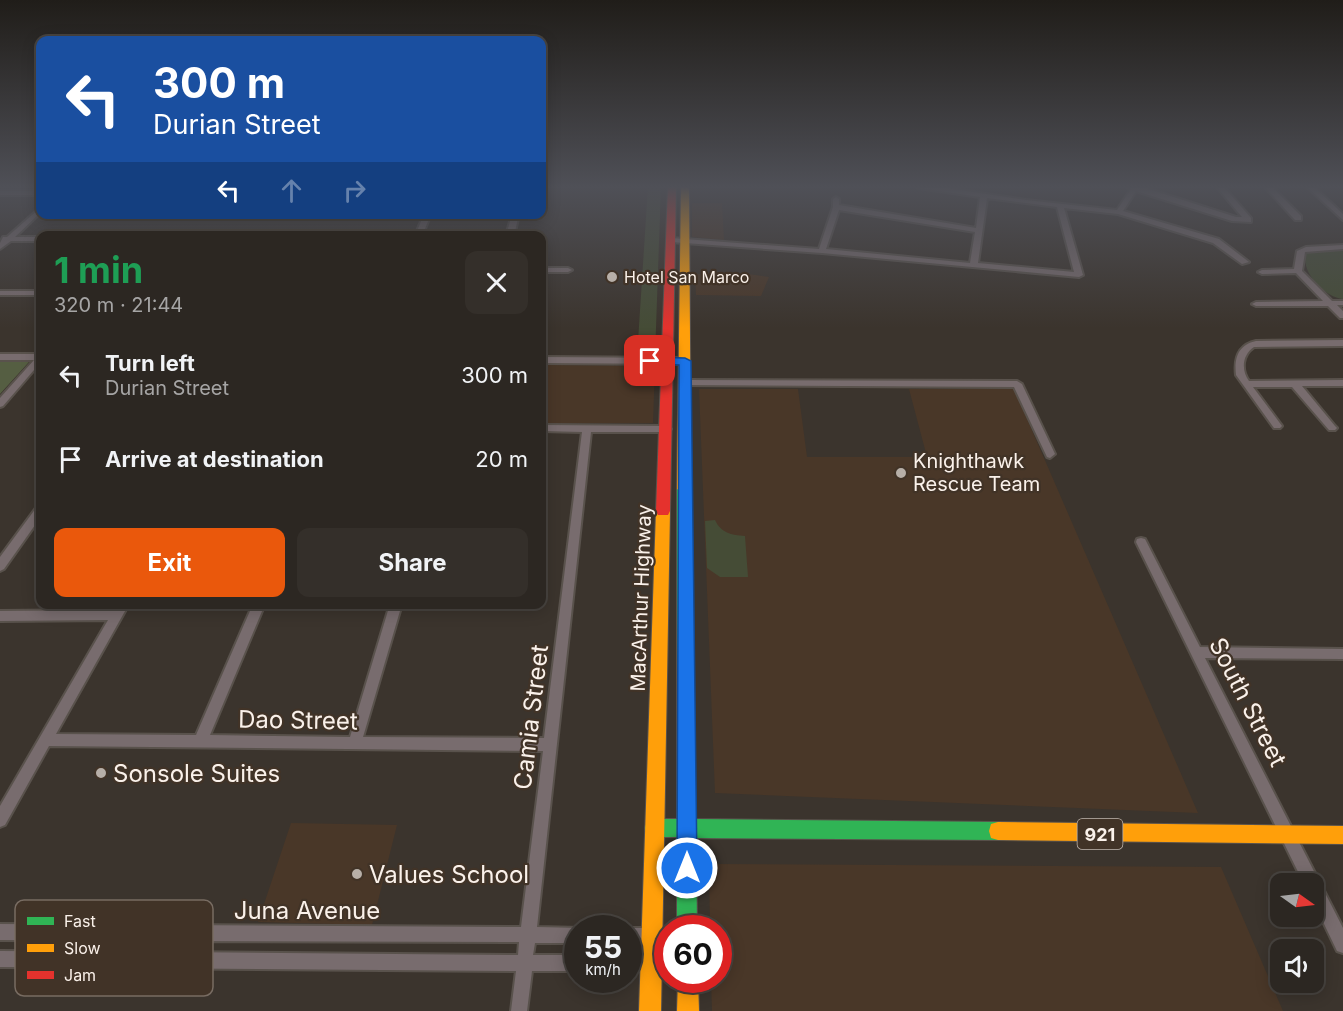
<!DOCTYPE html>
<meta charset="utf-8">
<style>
body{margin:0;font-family:Inter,sans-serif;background:#342f2a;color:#f1f3f6;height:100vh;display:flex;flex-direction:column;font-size:22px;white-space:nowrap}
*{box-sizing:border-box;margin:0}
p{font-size:20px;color:#a6a5a5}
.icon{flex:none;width:33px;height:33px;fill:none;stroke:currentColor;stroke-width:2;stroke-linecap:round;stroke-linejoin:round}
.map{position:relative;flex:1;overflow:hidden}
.drawer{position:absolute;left:36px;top:231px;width:510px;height:378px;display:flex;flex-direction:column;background:#2c2722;border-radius:12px;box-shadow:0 3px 15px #0003,0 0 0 2px #484440}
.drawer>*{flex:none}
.hud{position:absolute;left:36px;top:36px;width:510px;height:183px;border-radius:12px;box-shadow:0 3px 15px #0003,0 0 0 2px #484440;background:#1a4fa0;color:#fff;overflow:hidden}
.needle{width:39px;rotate:104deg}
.fabs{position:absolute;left:1270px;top:873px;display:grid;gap:12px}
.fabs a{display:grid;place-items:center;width:54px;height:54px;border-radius:12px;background:#2c2722;box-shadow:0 3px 15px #0003,0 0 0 2px #484440;font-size:30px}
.speed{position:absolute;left:564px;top:915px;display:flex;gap:12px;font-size:30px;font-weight:700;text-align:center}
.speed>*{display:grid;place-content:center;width:78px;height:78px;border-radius:50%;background:#2c2722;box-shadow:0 3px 15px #0003,0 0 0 2px #484440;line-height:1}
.speed small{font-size:15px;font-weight:400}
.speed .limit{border:9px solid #d22;background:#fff;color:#111}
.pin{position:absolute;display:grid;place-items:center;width:51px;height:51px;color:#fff;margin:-26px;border-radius:12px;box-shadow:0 3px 9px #0006}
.me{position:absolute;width:66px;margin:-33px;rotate:0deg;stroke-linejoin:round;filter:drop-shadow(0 0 4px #0008)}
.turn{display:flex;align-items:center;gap:21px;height:126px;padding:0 18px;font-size:27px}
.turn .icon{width:78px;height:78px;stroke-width:2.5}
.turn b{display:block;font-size:42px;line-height:51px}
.lanes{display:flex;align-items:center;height:57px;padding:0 18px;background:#0003;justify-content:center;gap:30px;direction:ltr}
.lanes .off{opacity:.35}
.round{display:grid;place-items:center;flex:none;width:63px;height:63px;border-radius:12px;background:#342f2a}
.summary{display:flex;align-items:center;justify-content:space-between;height:102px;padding:0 18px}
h1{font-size:36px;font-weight:700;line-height:45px;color:#1e9e55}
.button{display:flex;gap:12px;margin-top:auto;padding:12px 18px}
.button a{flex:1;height:69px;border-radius:12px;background:#ea580c;color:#fff;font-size:24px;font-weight:700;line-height:69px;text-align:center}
.button a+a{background:#342f2a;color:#f1f3f6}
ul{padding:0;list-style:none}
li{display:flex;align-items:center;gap:18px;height:84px;padding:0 18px}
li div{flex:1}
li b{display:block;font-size:22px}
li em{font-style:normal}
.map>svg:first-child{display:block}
</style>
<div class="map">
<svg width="1343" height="1011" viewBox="0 0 1343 1011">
<rect width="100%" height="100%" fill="#3b342d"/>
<path fill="#493728" d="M692,203H722L724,240L692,237Z
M695,274H748L769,277L761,296L696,295Z
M542,365L655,366L653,423H542Z
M699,389H798L807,457H927L909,389H1014L1198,813L715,793Z
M291,823L397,825L372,925L258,922Z
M709,864L1221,867L1283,1011H712L711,980H718V928H710Z"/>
<path fill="#454c36" d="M648,186H661L655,357H637Z
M1312,250L1343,251V299C1324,297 1300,272 1306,252Z
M715,520C721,533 731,535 745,536L748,577H720L707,568L705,521Z"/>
<path fill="#555e42" d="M0,362H29L0,394Z"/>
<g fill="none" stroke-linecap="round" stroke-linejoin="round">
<g stroke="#59524c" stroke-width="4">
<path id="street" d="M916,186H933L1026,200L1117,210L1131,189L1125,186H1139L1236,217H1242L1216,186H1223L1251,218V222L1232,221L1136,191L1123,211L1219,239L1249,262L1242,264L1213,243L1118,214L1064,208L1083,275L1079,277L822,253L671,242L667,240L671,238L819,249L833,207V199L836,197L839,199V205L976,228L980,197L919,188ZM987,198L1057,207L1074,272L978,263ZM839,210L975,232L970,263L826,249Z
M1264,186H1271L1301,216V220H1295Z
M1306,186H1313L1343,214V220Z
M0,191H40V195H0Z
M40,208V213L15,237H40V241H11L0,249V243L3,237H7Z
M424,214H431L422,236H415Z
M512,214H519L514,236H506Z
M1343,245V249L1305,252L1302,271L1332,301H1343V305H1337L1343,311V318H1340L1328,306H1256L1252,304L1256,302L1323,301L1296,273L1262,274L1258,272L1262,270L1294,269L1297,251L1306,247Z
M542,268H568L572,270L568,272H542Z
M0,291H40V295H0Z
M1343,340V346L1254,347C1242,355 1241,370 1249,381L1343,380V386H1302L1335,426L1337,428L1335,430H1329L1292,387H1253L1282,426L1280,428H1274L1236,375C1234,358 1238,345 1256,341Z
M0,354H40V363L3,406L0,407V398L34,360H0Z
M542,357L685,358L689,361L685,364L542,363Z
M685,380L1017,381L1022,384L1055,454L1050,458L1047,457L1014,387L682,385L680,383L682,381Z
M542,425L666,426L671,429L666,432H591L537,927L581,928H578V943H535L533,955H578V971H532L527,1011H511L516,971L0,967V951L156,952L161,941L0,940V924L521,927L543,751L49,746L5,825L0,827V806L108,620L0,621V611L113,610L117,604H129L56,734L196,735L253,604H265L210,735L350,737L390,604H402L363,737L544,738L582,432L542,431ZM177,941L519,942L518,955L172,952Z
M40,507V518L4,569L0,571V557L36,508Z
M1141,538L1145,539L1200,647L1343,649V659L1205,658L1343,928V953L1337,951L1314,903V884H1304L1136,542L1137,539Z
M627,928H652L658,930L660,936L658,942L652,944H628Z
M628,955H651L657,957L659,963L657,969L651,971H628Z"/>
</g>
<g stroke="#59524c" stroke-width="2">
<path id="fast" d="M684,484L691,489L695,819L998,822L1005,824L1007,831L1005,838L998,840L696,838L697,928H677V837H654L647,835L645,828L647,821L654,819H677V489Z"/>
</g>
<g stroke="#59524c" stroke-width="2">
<path id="slow" d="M681,186H689L691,489L684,494L677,489Z
M663,506L668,507L670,511L661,1011H639L656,511L658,507Z
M998,822L1343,826V844L998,840L991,838L989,831L991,824Z
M678,980H698L699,1011H677Z"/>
</g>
<g stroke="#59524c" stroke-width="2">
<path id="jam" d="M668,186H676L670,511L668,515H658L656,511Z"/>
</g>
<use href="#street" fill="#786c6e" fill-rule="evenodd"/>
<use href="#fast" fill="#30b455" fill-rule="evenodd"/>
<use href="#slow" fill="#ff9f0a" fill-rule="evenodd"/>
<use href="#jam" fill="#e5322d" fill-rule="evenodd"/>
</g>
<linearGradient id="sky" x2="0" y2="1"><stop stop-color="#201d19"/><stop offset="0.57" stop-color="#4f5057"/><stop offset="1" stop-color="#4f5057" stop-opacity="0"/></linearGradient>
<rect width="1343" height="328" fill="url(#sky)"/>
<path fill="#1a73e8" stroke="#114b97" stroke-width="1.5" d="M650,357L685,358L691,361L697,868L694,875L687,878L680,875L677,868L679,365L646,364V358Z"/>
<g fill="#b7afa8" stroke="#413327" stroke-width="2">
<circle cx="612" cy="277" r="6"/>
<circle cx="901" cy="473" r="6"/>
<circle cx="101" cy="773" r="6"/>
<circle cx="357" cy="874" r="6"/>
</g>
<g text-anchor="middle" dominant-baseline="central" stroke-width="4.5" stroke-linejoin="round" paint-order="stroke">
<g font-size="16" fill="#faf1ea" stroke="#413327" text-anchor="start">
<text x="624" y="277">Hotel San Marco</text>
</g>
<rect fill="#413327" stroke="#c2b8b0" stroke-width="1.5" x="1077.5" y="819" width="45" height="30" rx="4.5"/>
<g font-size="18" font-weight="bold" fill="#faf1ea">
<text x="1100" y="834">921</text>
</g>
<g font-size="20" fill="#faf1ea" stroke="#413327" text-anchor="start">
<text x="913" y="461">Knighthawk<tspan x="913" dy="23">Rescue Team</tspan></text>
</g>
<g font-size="20" fill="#faf1ea" stroke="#413327">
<text transform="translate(641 598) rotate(-88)">MacArthur Highway</text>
</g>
<g font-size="24" fill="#faf1ea" stroke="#413327">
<text transform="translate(1248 702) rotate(63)">South Street</text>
<text transform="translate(531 717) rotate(-83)">Camia Street</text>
<text transform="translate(298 720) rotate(1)">Dao Street</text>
<text x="307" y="910">Juna Avenue</text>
</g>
<g font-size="24" fill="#faf1ea" stroke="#413327" text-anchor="start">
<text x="113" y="773">Sonsole Suites</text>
<text x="369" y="874">Values School</text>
</g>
</g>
<rect x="15" y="900" width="198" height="96" rx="9" fill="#413327" stroke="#786c62" stroke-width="1.5"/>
<rect x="27" y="917" width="27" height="8" fill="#30b455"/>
<rect x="27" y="944" width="27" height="8" fill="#ff9f0a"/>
<rect x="27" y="971" width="27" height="8" fill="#e5322d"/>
<g font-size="16" fill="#faf1ea">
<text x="64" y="927">Fast</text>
<text x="64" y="954">Slow</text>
<text x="64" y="981">Jam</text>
</g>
</svg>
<div class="fabs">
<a><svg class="needle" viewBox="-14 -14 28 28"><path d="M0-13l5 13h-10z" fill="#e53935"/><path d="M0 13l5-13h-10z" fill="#a6a5a5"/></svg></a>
<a><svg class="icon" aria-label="sound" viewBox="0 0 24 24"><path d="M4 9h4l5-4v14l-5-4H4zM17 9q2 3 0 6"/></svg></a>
</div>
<div class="speed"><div>55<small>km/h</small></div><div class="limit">60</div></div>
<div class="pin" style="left:650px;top:361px;background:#d93025"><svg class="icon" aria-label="arrive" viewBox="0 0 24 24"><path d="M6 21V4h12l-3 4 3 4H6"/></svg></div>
<svg class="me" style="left:687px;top:868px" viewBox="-20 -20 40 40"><circle r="17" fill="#1a73e8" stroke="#fff" stroke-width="3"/><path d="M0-11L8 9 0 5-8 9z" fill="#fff"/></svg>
<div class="hud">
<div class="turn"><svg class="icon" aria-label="left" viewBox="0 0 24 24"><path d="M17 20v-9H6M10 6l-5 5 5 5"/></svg><div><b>300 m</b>Durian Street</div></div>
<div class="lanes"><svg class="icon" aria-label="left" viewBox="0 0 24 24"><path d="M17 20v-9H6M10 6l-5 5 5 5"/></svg><svg class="icon off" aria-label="ahead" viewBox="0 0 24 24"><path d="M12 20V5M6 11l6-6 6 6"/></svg><svg class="icon off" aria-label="right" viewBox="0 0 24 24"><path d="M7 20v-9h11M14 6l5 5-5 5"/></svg></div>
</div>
<section class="drawer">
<div class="summary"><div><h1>1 min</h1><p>320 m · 21:44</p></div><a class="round"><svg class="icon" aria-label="close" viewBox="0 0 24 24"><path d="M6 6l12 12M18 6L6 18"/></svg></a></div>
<ul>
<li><svg class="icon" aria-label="left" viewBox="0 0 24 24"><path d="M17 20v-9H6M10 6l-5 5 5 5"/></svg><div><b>Turn left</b><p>Durian Street</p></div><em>300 m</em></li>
<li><svg class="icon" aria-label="arrive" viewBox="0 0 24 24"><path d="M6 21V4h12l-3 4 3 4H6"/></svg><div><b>Arrive at destination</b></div><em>20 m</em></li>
</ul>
<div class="button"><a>Exit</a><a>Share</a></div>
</section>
</div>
